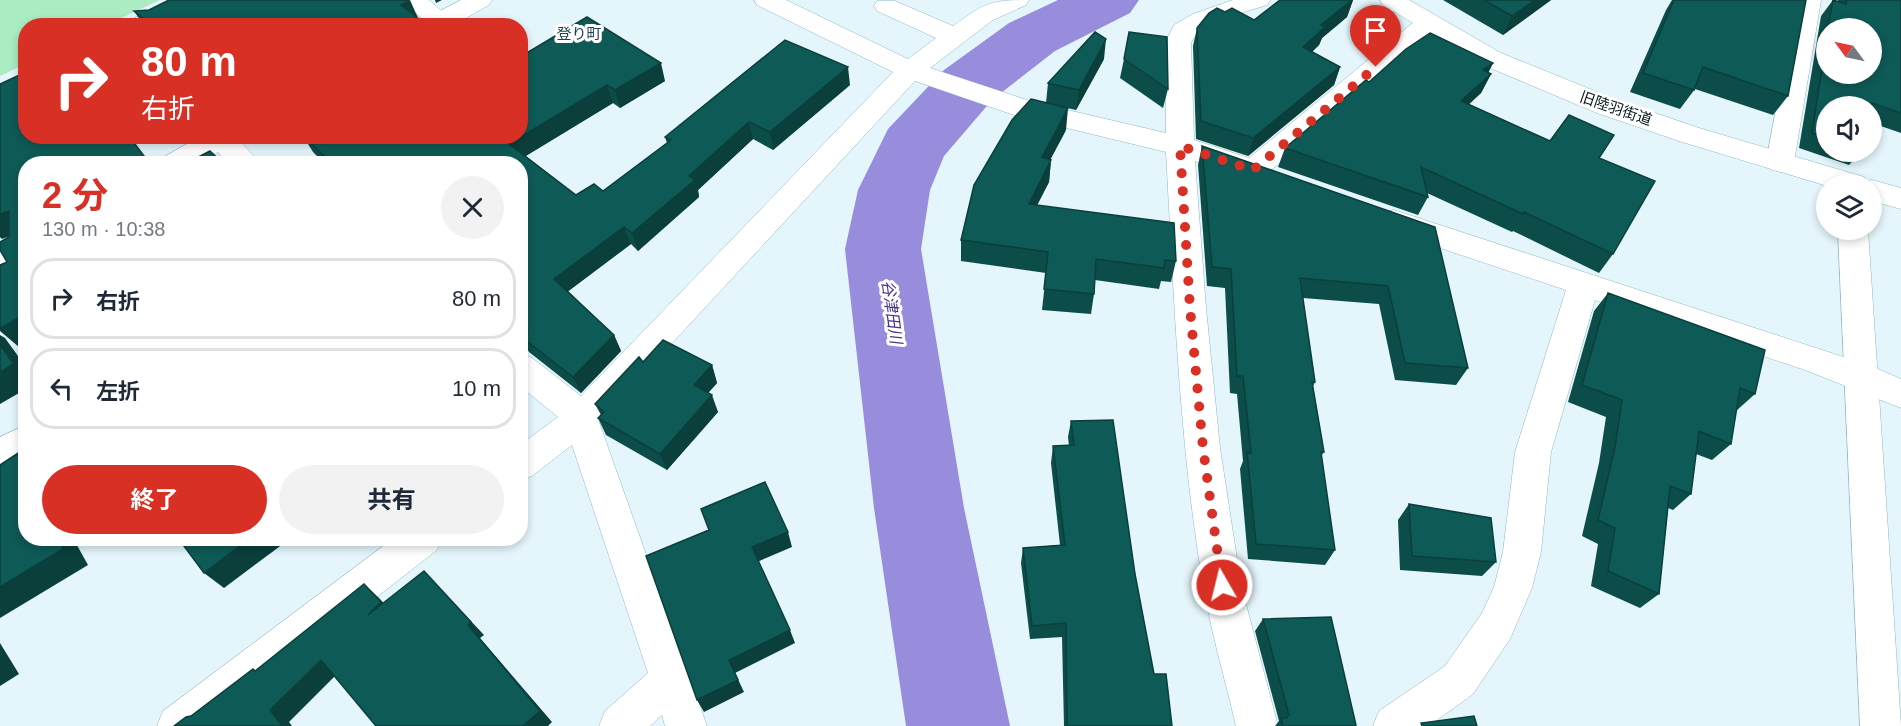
<!DOCTYPE html>
<html lang="ja">
<meta charset="utf-8">
<style>
body{margin:0;font-family:Arial,"Noto Sans JP",sans-serif;background:#f2f2f3;color:#1f2937;height:100vh;display:flex;flex-direction:column;font-size:22px;white-space:nowrap}
*{box-sizing:border-box;margin:0}
p{font-size:20px;color:#747a83}
.icon{flex:none;width:33px;height:33px;fill:none;stroke:currentColor;stroke-width:2;stroke-linecap:round;stroke-linejoin:round}
.map{position:relative;flex:1;overflow:hidden}
.drawer{position:absolute;left:18px;top:156px;width:510px;height:390px;display:flex;flex-direction:column;background:#fff;border-radius:24px;box-shadow:0 3px 9px #0003}
.drawer>*{flex:none}
.banner{position:absolute;left:18px;top:18px;width:510px;height:126px;border-radius:24px;box-shadow:0 3px 9px #0003;background:#d93025;color:#fff;overflow:hidden}
.needle{width:39px;rotate:303deg}
.fabs{position:absolute;left:1816px;top:18px;display:grid;gap:12px}
.fabs a{display:grid;place-items:center;width:66px;height:66px;border-radius:50%;background:#fff;box-shadow:0 3px 9px #0003;font-size:30px}
.pin{position:absolute;display:grid;place-items:center;width:51px;height:51px;color:#fff;margin:-62px -26px;border-radius:50% 50% 50% 0;rotate:-45deg;box-shadow:0 0 6px #0007}
.pin .icon{rotate:45deg}
.me{position:absolute;width:66px;margin:-33px;rotate:352deg;stroke-linejoin:round;filter:drop-shadow(0 0 4px #0008)}
.turn{display:flex;align-items:center;gap:21px;height:126px;padding:0 24px;font-size:27px}
.turn .icon{width:78px;height:78px;stroke-width:2.5}
.turn b{display:block;font-size:42px;line-height:51px}
.round{display:grid;place-items:center;flex:none;width:63px;height:63px;border-radius:32px;background:#f2f2f3}
.head{display:flex;align-items:center;justify-content:space-between;height:102px;padding:0 24px}
h1{font-size:36px;font-weight:700;line-height:45px;color:#d93025}
.action{display:flex;gap:12px;margin-top:auto;padding:12px 24px}
.action a{flex:1;height:69px;border-radius:36px;background:#d93025;color:#fff;font-size:24px;font-weight:700;line-height:69px;text-align:center}
.action a+a{background:#f2f2f3;color:#1f2937}
ul{padding:0;list-style:none}
li{display:flex;align-items:center;gap:18px;height:81px;margin:0 12px 9px;padding:0 12px;border:3px solid #e0e1e3;border-radius:24px}
li div{flex:1}
li b{display:block;font-size:22px}
li em{font-style:normal}
.map>svg:first-child{display:block}
</style>
<div class="map">
<svg width="1901" height="726" viewBox="0 0 1901 726">
<rect width="100%" height="100%" fill="#e4f5fb"/>
<path fill="#abecc2" d="M0,0H160L106,25L26,26L25,64L0,76Z"/>
<g fill="none" stroke-linecap="round" stroke-linejoin="round">
<path fill="#978ddc" fill-rule="evenodd" d="M1058,0H1139L1130,13L1055,51L992,100L944,156L930,190L921,249L964,508L1010,726H906L874,508L845,249L858,190L888,129L944,70L1009,23Z"/>
<g stroke="#8fb8c7" stroke-width="1">
<path id="minor" d="M173,0H204L201,5L161,26H128L131,20Z
M402,0H429L453,21L450,26H430Z
M754,0H786L908,59L936,38L877,11L874,6L877,1H895L953,26C985,3 990,0 1029,0L1026,5L993,20L930,68L1033,102L1166,133L1165,43L1174,25L1193,14L1233,0H1270L1267,5C1246,12 1199,22 1191,43L1194,140L1249,158L1420,17L1429,15L1438,17L1442,23L1438,29L1263,177L1253,180L1195,161L1206,308L1220,448L1241,585L1278,726H1236C1225,679 1211,632 1203,584C1179,442 1174,296 1166,152L1017,116L915,81L599,422L707,726H665L662,715L650,726H599L605,711L648,673L572,445L532,476L520,480V445L558,417L520,386V354L532,358L581,396L893,72L757,5Z
M1797,0H1821L1794,162L1790,169L1780,172L1770,169L1766,162Z
M203,136H235L261,164H229Z
M1394,210L1871,366L1901,379V408L1805,370L1595,300L1551,452L1541,552L1532,588L1510,639L1473,694L1429,726H1373L1379,711L1445,666L1482,613L1494,587L1503,552L1515,452L1566,290L1383,229L1379,221L1383,213Z
M26,425V458L0,470V437Z
M394,538H442L437,550L211,726H157L163,711Z"/>
</g>
<g stroke="#8fb8c7" stroke-width="1">
<path id="tertiary" d="M461,0H492L489,5L452,26H420L423,20Z
M1380,0H1409L1501,53L1617,100L1699,128L1864,177L1867,181L1872,180L1901,188V209L1872,201V184L1827,186L1679,141L1597,113L1483,65L1383,5Z
M201,136H238L234,143L197,164H160L164,157Z
M1838,230H1868L1901,726H1860Z
M26,231V256L0,267V242Z"/>
</g>
<use href="#minor" fill="#fff" fill-rule="evenodd"/>
<use href="#tertiary" fill="#fff" fill-rule="evenodd"/>
</g>
<path fill="#0c4d4a" fill-rule="evenodd" d="M1280,0H1353L1347,17L1322,38L1319,45L1312,52L1340,67L1334,85L1248,156L1196,139L1193,46L1197,28L1225,12L1254,20Z
M1443,0H1551L1503,35Z
M1672,0H1806L1788,96L1773,115L1695,89L1680,109L1630,92L1666,10Z
M1833,0L1837,2L1838,0H1901V133L1872,123V106H1827V152H1861L1849,165L1799,148L1821,16ZM1827,28H1872L1827,74Z
M134,11L418,18L428,26H144Z
M520,57L665,81L620,108L613,103L526,156L576,195L603,191L667,143L665,137L850,85L773,150L753,139L698,190L699,197L638,251L631,244L568,291L614,335L621,351L581,393L529,352L520,337L522,334H520V164H325L313,152L303,136H520Z
M1104,59L1076,110L1046,103L1048,83Z
M1124,59L1168,89L1163,108L1120,78Z
M1493,63L1488,73L1491,74L1481,93L1469,104L1550,141L1599,158L1613,254L1599,273L1513,231L1512,232L1427,193L1428,197L1418,215L1278,167L1285,148L1369,82Z
M1066,130L1050,160H1051L1049,182L1037,205L1176,261L1171,282L1161,281L1159,289L1095,280L1094,294L1091,314L1042,310L1046,273L961,261V240Z
M1202,146L1435,227L1468,368L1456,385L1395,380L1379,304L1303,298L1315,382L1313,386L1324,452L1321,456L1335,550L1325,565L1248,559L1240,469L1243,461L1237,394L1230,393L1225,288L1207,286L1198,165Z
M1608,293L1755,394L1736,411L1731,444L1712,460L1696,454L1691,494L1673,510L1668,508L1659,594L1640,608L1591,586L1598,544L1582,536L1599,463L1606,417L1568,402L1594,311Z
M643,362L712,365L717,383L708,393L718,412L667,470L606,435L598,418L601,415L595,404Z
M1071,421L1135,574L1154,674L1172,726H1064L1062,637L1030,639L1021,563L1023,548L1060,545L1051,463L1053,446H1069L1068,437Z
M1409,504L1496,562L1482,576L1400,570L1398,520Z
M1263,619L1354,726H1275L1279,721L1255,631Z"/>
<path fill="#0a3f3c" d="M410,0L418,18L401,5Z
M435,0H442L436,3Z
M1352,0H1353L1347,17L1322,38L1319,45L1297,65L1303,47L1321,25Z
M1535,0H1551L1503,35L1512,16Z
M1106,39L1104,59L1076,110L1079,90Z
M661,63L665,81L620,108L615,90Z
M1493,63L1485,79L1491,74L1481,93L1452,120L1461,101L1483,70Z
M848,67L850,85L773,150L770,132Z
M1340,67L1334,85L1248,156L1253,138Z
M607,85L613,103L517,161L509,144Z
M1068,108L1066,130L1040,179L1042,157Z
M749,122L753,139L698,190L699,197L638,251L632,233L689,176Z
M1051,160L1049,182L1027,225L1029,204Z
M9,211L26,230L2,239L0,237V214Z
M624,227L631,244L562,296L554,279Z
M26,314V343L19,347L0,331V328Z
M0,335L5,338L26,367V389L0,404Z
M614,335L621,351L581,393L573,377Z
M712,365L717,383L700,402L694,385Z
M712,395L718,412L667,470L660,454Z
M788,532L792,547L757,562L752,547Z
M57,538H73L88,565L0,618V587Z
M250,538H291L224,588L204,573Z
M424,571L484,635L480,638L552,722L548,726H523Z
M364,584L379,598L396,616L368,615Z
M790,630L795,643L735,673L744,692L704,712L697,700L729,660Z
M0,643L19,674L0,686Z
M321,660L338,673L289,722L292,726H282L270,710Z"/>
<path fill="#0e5a56" stroke="#0a3f3c" stroke-width="1.5" d="M169,0H409L401,5L428,26H153L134,11L149,10Z
M1280,0H1352L1321,25L1325,27L1303,47L1340,67L1253,138L1201,121L1197,28L1209,13L1217,8L1225,12L1232,8L1254,20Z
M1484,0H1535L1512,16Z
M1674,0H1806L1788,96L1703,67L1694,90L1643,73Z
M1833,0L1846,4L1847,0H1901V113L1872,103V106H1827V138L1812,133L1827,37V74H1872V28H1828Z
M587,17L661,63L615,90L607,85L509,144L576,195L594,184L603,191L671,140L665,137L785,40L848,67L770,132L749,122L689,176L695,180L632,233L624,227L554,279L614,335L573,377L520,336V335L528,330L520,324V164H332L304,136H520V57Z
M1095,32L1106,39L1079,90L1048,83Z
M1129,32L1167,37L1168,89L1124,59Z
M1430,33L1493,63L1483,70L1491,74L1461,101L1550,141L1569,115L1614,135L1599,158L1655,181L1613,254L1524,212L1523,214L1421,167L1428,197L1285,148L1366,80L1369,82L1406,49Z
M26,72V136H95L100,142L113,136H129L150,164H26V314L0,328V265L7,262L0,250V242L9,237V211L0,214V84Z
M1031,99L1068,108L1042,157L1051,160L1029,204L1174,223L1176,261L1165,260L1164,268L1096,259L1094,294L1044,289L1048,252L961,240L974,185L1012,120Z
M1202,146L1435,227L1468,368L1405,363L1388,286L1300,278L1315,382H1312L1324,452H1321L1335,550L1256,544L1247,452L1251,453L1243,376H1237L1231,269L1212,267Z
M210,151L224,164H185Z
M1608,293L1765,350L1755,394L1740,388L1731,444L1699,431L1691,494L1670,486L1659,594L1608,571L1615,528L1598,520L1615,447L1622,400L1582,385Z
M663,340L712,365L694,385L712,395L660,454L598,418L604,412L595,404L639,357L643,362Z
M0,345L14,364L0,372Z
M1113,420L1135,574L1154,674H1166L1172,726H1067L1066,623L1032,626L1023,548L1065,545L1053,446L1074,445L1071,421Z
M26,448V538H57L63,549L0,587V465Z
M765,482L788,532L752,547L790,630L729,660L738,680L697,700L646,556L709,530L701,509Z
M1409,504L1491,518L1496,562L1412,556Z
M178,538H250L204,573Z
M424,571L471,622L468,625L540,711L523,726H376L321,660L270,710L282,726H174L186,717L191,716L253,669L255,671L364,584L381,602L368,615Z
M1331,617L1356,725L1354,726H1283L1281,718H1286L1289,715L1263,619Z
M1474,716L1477,726H1422L1421,723Z"/>
<g fill="none" stroke-linecap="round" stroke-linejoin="round">
<path stroke="#d93025" stroke-width="10" stroke-dasharray="0 18" d="M1222,585L1203,448L1190,308L1180,146L1253,170L1376,67"/>
</g>
<g text-anchor="middle" dominant-baseline="central" stroke-width="6" stroke-linejoin="round" paint-order="stroke">
<g font-size="15" fill="#1c4350" stroke="#fff">
<text x="579" y="33">登り町</text>
</g>
<g font-size="15" fill="#051419" stroke="#fff">
<text transform="translate(1616 108) rotate(19)">旧陸羽街道</text>
</g>
<g font-size="16" font-style="italic" fill="#47318d" stroke="#fff">
<text transform="translate(892 312) rotate(82)">谷津田川</text>
</g>
</g>
</svg>
<div class="fabs">
<a><svg class="needle" viewBox="-14 -14 28 28"><path d="M0-13l5 13h-10z" fill="#e53935"/><path d="M0 13l5-13h-10z" fill="#747a83"/></svg></a>
<a><svg class="icon" aria-label="sound" viewBox="0 0 24 24"><path d="M4 9h4l5-4v14l-5-4H4zM17 9q2 3 0 6"/></svg></a>
<a><svg class="icon" aria-label="layers" viewBox="0 0 24 24"><path d="M12 4l9 5-9 5-9-5zM3 14l9 5 9-5"/></svg></a>
</div>
<div class="pin" style="left:1376px;top:67px;background:#d93025"><svg class="icon" aria-label="arrive" viewBox="0 0 24 24"><path d="M6 21V4h12l-3 4 3 4H6"/></svg></div>
<svg class="me" style="left:1222px;top:585px" viewBox="-20 -20 40 40"><circle r="17" fill="#d93025" stroke="#fff" stroke-width="3"/><path d="M0-11L8 9 0 5-8 9z" fill="#fff"/></svg>
<div class="banner">
<div class="turn"><svg class="icon" aria-label="right" viewBox="0 0 24 24"><path d="M7 20v-9h11M14 6l5 5-5 5"/></svg><div><b>80 m</b>右折</div></div>
</div>
<section class="drawer">
<div class="head"><div><h1>2 分</h1><p>130 m · 10:38</p></div><a class="round"><svg class="icon" aria-label="close" viewBox="0 0 24 24"><path d="M6 6l12 12M18 6L6 18"/></svg></a></div>
<ul>
<li><svg class="icon" aria-label="right" viewBox="0 0 24 24"><path d="M7 20v-9h11M14 6l5 5-5 5"/></svg><div><b>右折</b></div><em>80 m</em></li>
<li><svg class="icon" aria-label="left" viewBox="0 0 24 24"><path d="M17 20v-9H6M10 6l-5 5 5 5"/></svg><div><b>左折</b></div><em>10 m</em></li>
</ul>
<div class="action"><a>終了</a><a>共有</a></div>
</section>
</div>
